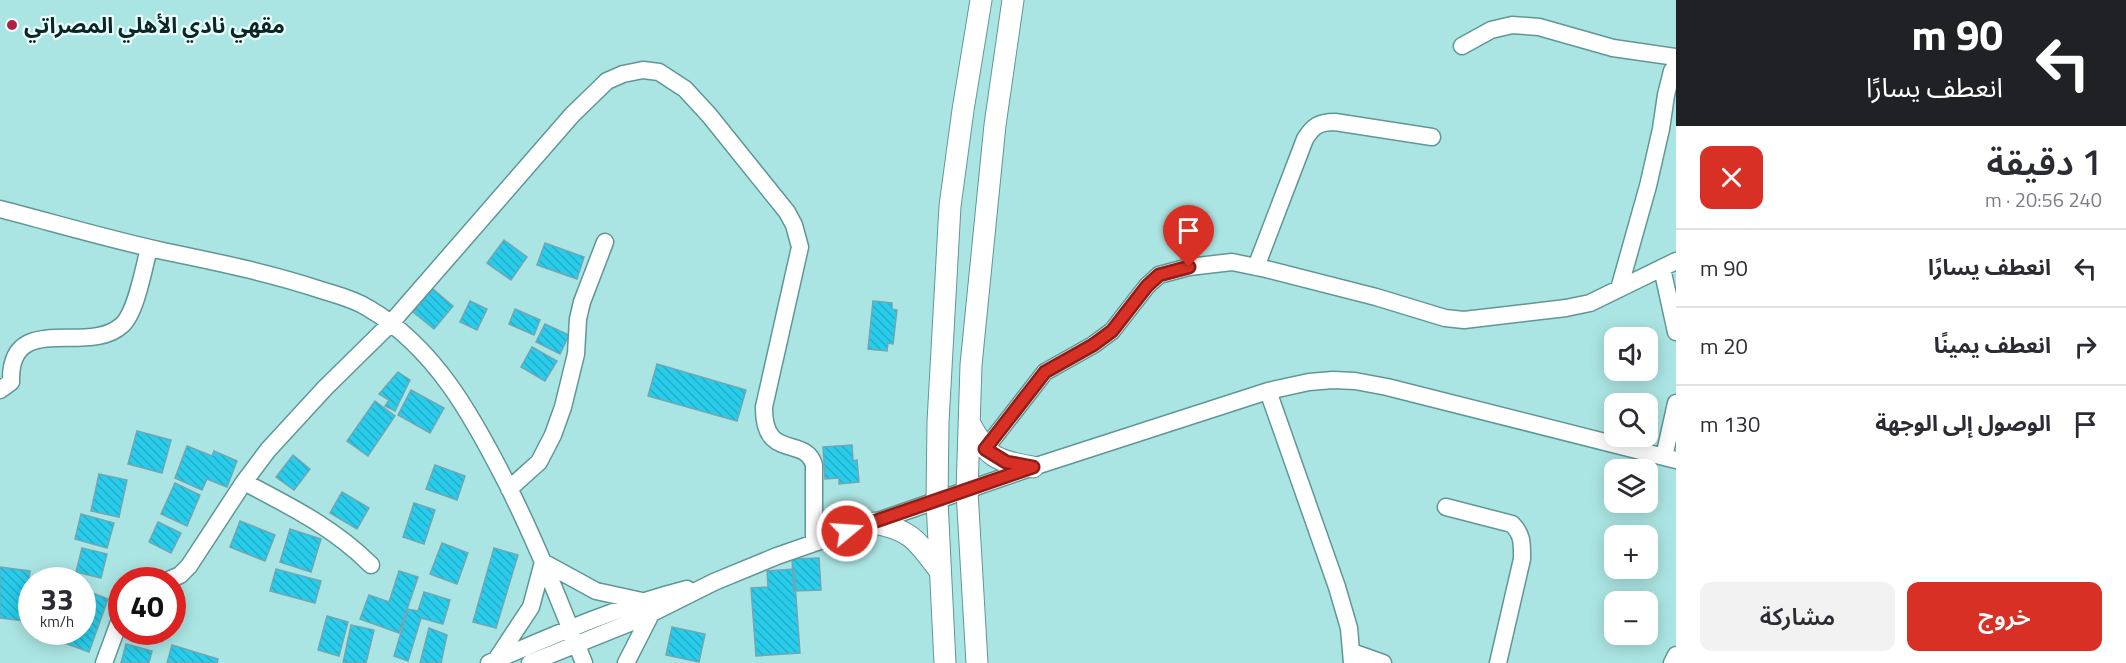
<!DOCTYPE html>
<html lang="ar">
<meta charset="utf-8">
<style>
body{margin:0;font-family:"Titillium Web","Noto Sans Arabic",sans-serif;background:#f2f2f3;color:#2b2b33;direction:rtl;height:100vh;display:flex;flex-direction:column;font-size:22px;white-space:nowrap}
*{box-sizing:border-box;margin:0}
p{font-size:20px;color:#7c7c81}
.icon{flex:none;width:33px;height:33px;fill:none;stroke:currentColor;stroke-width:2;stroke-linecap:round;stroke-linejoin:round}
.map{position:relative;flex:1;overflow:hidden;direction:ltr}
.side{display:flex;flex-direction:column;background:#fff;width:450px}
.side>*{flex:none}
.hud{background:#202124;color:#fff;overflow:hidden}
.buttons{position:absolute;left:1604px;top:327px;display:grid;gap:12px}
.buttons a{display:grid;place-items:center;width:54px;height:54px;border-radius:12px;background:#fff;box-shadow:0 3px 15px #0003;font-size:30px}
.speed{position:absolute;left:18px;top:567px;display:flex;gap:12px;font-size:30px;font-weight:700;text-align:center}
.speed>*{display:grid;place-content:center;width:78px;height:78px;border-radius:50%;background:#fff;box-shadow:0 3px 15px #0003;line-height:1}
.speed small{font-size:15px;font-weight:400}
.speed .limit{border:9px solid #d22;background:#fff;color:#111}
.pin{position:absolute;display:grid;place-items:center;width:51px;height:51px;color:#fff;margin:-62px -26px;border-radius:50% 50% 50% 0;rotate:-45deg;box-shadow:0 0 6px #0007}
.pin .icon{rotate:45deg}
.me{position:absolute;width:66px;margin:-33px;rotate:72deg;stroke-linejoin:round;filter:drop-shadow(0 0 4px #0008)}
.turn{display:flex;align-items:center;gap:21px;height:126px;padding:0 24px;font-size:27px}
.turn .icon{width:78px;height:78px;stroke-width:2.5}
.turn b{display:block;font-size:42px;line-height:51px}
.round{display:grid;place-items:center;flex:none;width:63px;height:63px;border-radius:12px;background:#f2f2f3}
.overview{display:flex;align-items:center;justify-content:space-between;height:102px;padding:0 24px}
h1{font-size:36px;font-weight:600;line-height:45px}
.button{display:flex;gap:12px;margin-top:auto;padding:12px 24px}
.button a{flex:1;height:69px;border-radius:12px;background:#d93025;color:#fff;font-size:24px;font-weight:600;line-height:69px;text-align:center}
.button a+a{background:#f2f2f3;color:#2b2b33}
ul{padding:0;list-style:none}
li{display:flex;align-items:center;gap:18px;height:78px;padding:0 24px;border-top:2px solid #e1e1e2}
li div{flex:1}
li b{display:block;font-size:22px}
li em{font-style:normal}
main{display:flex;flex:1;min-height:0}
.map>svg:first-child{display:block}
</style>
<main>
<section class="side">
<div class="hud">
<div class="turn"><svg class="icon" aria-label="left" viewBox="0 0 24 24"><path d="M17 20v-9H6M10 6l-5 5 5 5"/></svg><div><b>90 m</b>انعطف يسارًا</div></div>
</div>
<div class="overview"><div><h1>1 دقيقة</h1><p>240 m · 20:56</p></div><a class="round" style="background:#d93025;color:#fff"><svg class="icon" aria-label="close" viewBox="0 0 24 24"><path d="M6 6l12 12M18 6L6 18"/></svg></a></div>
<ul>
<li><svg class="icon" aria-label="left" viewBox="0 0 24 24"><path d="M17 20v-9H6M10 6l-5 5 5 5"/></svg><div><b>انعطف يسارًا</b></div><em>90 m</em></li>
<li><svg class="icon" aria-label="right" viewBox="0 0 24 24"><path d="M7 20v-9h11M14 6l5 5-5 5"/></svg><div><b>انعطف يمينًا</b></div><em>20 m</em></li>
<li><svg class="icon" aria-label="arrive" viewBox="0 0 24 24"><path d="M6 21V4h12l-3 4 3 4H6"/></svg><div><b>الوصول إلى الوجهة</b></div><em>130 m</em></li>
</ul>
<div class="button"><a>خروج</a><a>مشاركة</a></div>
</section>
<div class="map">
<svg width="1676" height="663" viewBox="0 0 1676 663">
<defs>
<pattern id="building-back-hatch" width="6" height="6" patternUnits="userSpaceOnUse" patternTransform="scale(1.5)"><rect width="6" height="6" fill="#29ccea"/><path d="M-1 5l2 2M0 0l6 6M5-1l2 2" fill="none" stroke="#23afc9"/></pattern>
</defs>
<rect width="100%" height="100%" fill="#abe5e3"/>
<path fill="url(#building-back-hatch)" stroke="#71a6b2" stroke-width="1.5" d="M504,240L527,257L511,280L487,263Z
M545,243L584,257L577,279L537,265Z
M433,289L453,306L434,329L413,312Z
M470,301L487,309L477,330L460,322Z
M873,301L892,303V309L897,310L893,344L888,343L887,351L868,349Z
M515,309L540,320L534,335L509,324Z
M545,324L569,335L560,354L536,342Z
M532,347L557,361L545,381L521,367Z
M657,364L746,390L737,421L648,396Z
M398,372L410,380L395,411L385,406L389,400L379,394Z
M411,390L444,408L430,433L398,415Z
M375,401L395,416L368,456L347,441Z
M137,431L171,440L162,473L128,464Z
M852,445L853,461L857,460L859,482L839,484V478L825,479L823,447Z
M187,446L212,456L214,451L237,461L227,487L207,479L202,490L175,478Z
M293,455L310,469L294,490L276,477Z
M435,465L465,476L457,500L426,489Z
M99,474L127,480L119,517L91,511Z
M175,483L200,495L187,526L161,514Z
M342,492L369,508L357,529L330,513Z
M414,503L435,510L424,544L403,537Z
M81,514L114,523L107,548L75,539Z
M240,521L275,535L265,561L230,547Z
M158,522L181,533L171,553L149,542Z
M290,529L321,539L311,572L280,562Z
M442,543L468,553L457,584L430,574Z
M82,548L107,554L101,578L76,572Z
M494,548L518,555L496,628L473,622Z
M819,558L821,590L794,591L792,559Z
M0,567L30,571L24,621L0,618Z
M276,569L321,581L315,603L270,591Z
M794,569L800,653L756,656L751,588L768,587L767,571Z
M399,571L418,577L399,633L360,619L369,595L389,602Z
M82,589L108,599L89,652L62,642L65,632H82Z
M424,592L450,600L443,624L421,618L408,661L394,656L408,609L418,611Z
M327,616L348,622L339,656L318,650Z
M351,625L374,630L366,663H343Z
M672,627L705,634L699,662L666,655Z
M429,628L447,635L441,663H420Z
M126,644L152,651L149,663H121Z
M172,645L218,659L217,663H167Z"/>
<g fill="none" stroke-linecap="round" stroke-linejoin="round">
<g stroke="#5f9796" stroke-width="19">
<path id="minor" d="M1462,46L1491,30L1512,25L1539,27L1613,48L1676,57
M0,209C54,223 108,239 163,251C216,262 270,273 321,290C337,295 354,299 368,308C435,347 473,417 507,484C536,542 560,602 584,663
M1256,267L1305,139C1313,126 1319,122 1335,122L1432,137
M1662,268L1676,332
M1619,289L1648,186L1661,129L1666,95L1672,71L1676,66
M0,390L11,382C9,309 88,357 122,325C136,313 144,267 149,248
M1268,391L1337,587L1349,628L1352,663
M985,449L1045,372L1093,345L1112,331L1147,286L1159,275L1189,267L1232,262L1266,269L1376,297L1445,318L1464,320L1566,308L1590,303L1676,261
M1664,457L1676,403
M244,482C290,506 334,528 371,565
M509,489L539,462L553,435L563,407L576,354L578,319L582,302L605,242
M1446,507L1512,524C1523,535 1522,544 1522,559L1498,663
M169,580L180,575L189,566L244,482L268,450L325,388L391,323L572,115L607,81L623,74L643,70L659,72L685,89L709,115L787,212L794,225L800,247L764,407C763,462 806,435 814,465V543
M1352,652L1383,663
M496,660L531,607L543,562L596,591L642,601
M104,663L122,614
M489,663C554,635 619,606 687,589
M530,663L642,618L714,582L777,556L1033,467L1268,391L1309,382L1333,380L1355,381L1387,387L1676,460
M626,663L651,614
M1672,663L1676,655"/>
</g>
<g stroke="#5f9796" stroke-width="23">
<path id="major" d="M970,424C988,458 996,461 1033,467
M874,523C912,530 917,541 940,571
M945,663L937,501L938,422L950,206L963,110L981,0
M977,663L967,491L971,365L995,125L1013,0"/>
</g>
<use href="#minor" stroke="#fff" stroke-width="16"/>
<use href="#major" stroke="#fff" stroke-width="21"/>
</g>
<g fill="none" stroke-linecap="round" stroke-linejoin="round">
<g stroke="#8d1f18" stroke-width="15">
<path id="route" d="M847,531L1033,467L1006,462L985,449L1045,372L1093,345L1112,331L1147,286L1159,275L1189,267"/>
</g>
<use href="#route" stroke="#d93025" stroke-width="10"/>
</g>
<circle fill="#b22043" stroke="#e8fffe" stroke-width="2" cx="12" cy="25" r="6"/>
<g text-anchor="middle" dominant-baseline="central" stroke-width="4.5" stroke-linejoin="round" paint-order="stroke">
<g font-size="22" font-weight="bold" fill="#0d2525" stroke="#e8fffe" text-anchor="start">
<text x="24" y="25">مقهي نادي الأهلي المصراتي</text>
</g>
</g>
</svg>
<div class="buttons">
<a><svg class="icon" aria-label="sound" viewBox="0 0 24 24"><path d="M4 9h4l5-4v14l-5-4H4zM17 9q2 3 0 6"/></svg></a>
<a><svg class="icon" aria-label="search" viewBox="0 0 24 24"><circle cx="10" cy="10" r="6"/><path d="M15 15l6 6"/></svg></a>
<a><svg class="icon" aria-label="layers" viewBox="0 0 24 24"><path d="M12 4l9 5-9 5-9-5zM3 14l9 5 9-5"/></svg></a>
<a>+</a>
<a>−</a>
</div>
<div class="speed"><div>33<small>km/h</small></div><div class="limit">40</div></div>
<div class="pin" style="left:1189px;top:267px;background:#d93025"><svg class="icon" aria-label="arrive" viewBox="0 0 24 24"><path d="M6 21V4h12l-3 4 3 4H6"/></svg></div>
<svg class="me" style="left:847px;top:531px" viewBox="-20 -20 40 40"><circle r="17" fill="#d93025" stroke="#fff" stroke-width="3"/><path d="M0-11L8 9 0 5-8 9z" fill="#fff"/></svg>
</div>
</main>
